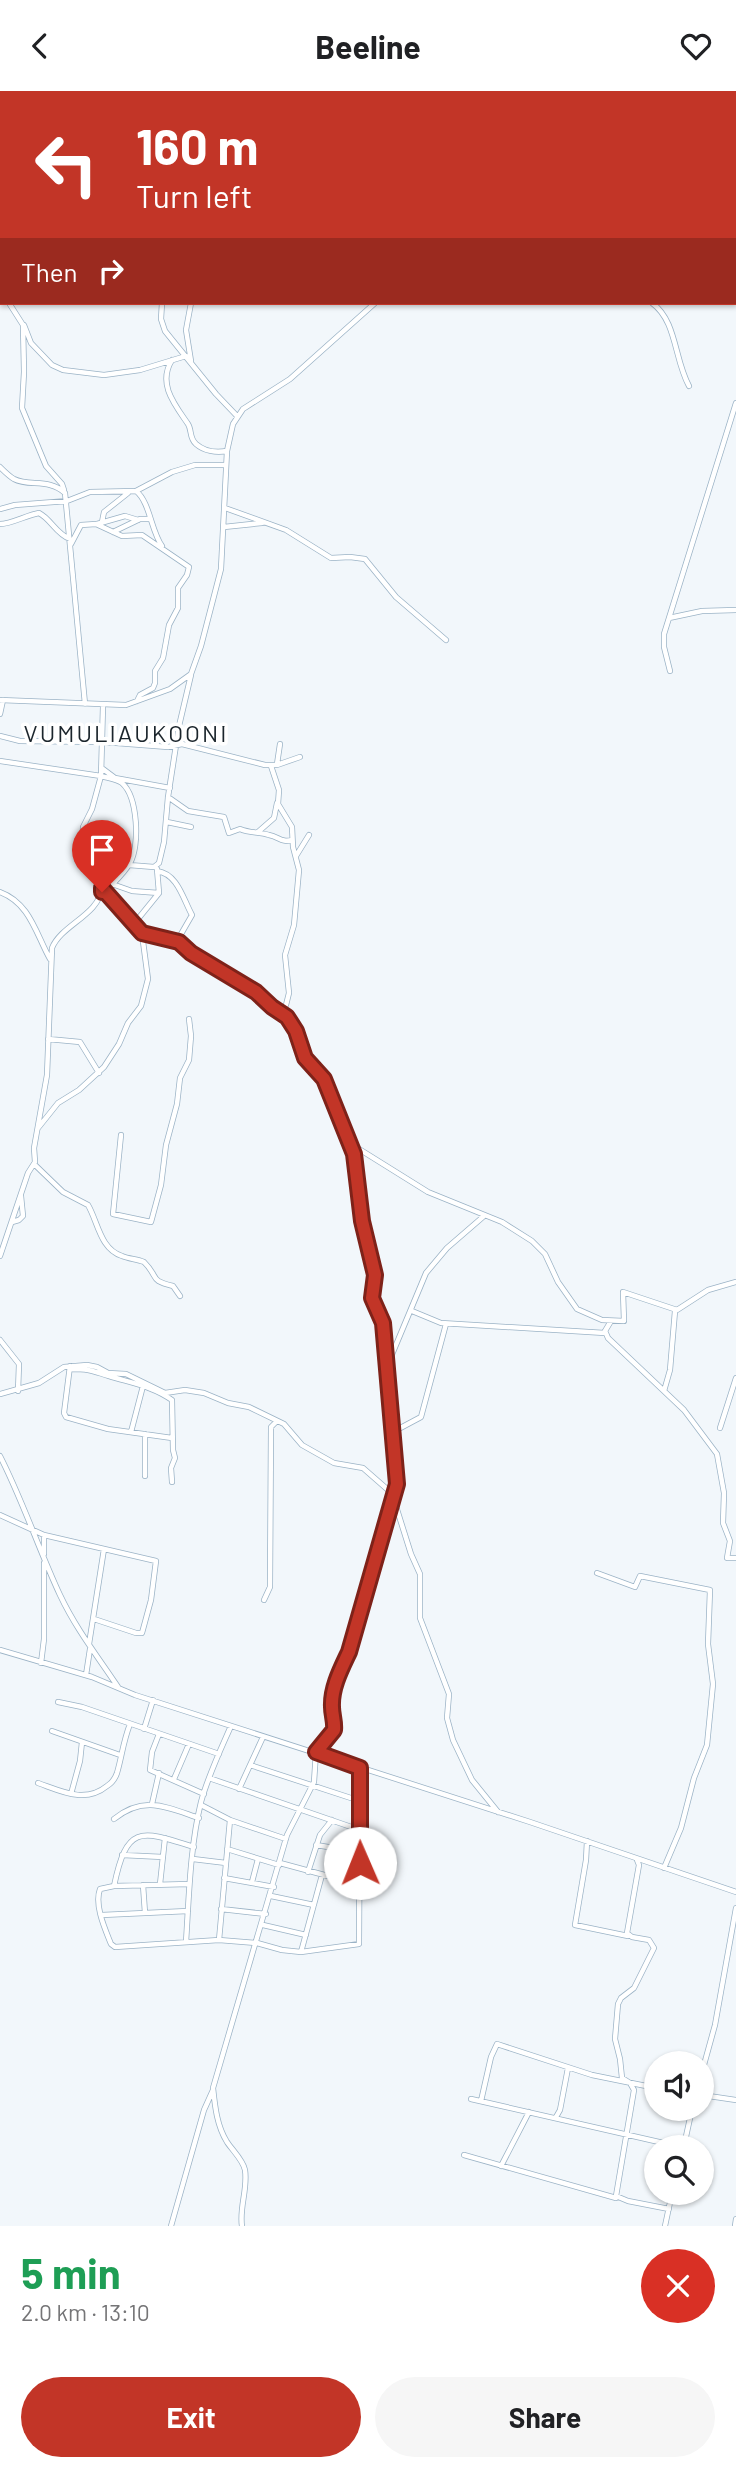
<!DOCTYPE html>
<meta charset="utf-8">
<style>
body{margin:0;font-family:Barlow,sans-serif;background:#f6f6f6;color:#202124;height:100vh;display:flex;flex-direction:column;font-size:26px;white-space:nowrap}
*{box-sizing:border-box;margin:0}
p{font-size:23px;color:#757577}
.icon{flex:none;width:38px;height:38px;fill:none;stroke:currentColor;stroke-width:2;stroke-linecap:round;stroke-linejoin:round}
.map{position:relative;height:2135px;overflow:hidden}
.drawer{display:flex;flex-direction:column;background:#fff;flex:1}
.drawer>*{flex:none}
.top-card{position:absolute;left:0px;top:0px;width:737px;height:214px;box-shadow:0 2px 5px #0004;background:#c23527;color:#fff;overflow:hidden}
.tools{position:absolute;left:644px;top:1960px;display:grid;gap:14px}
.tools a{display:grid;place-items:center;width:70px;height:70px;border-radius:50%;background:#fff;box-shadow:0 2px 5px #0004;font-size:35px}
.pin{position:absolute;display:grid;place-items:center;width:60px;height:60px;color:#fff;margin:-72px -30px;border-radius:50% 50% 50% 0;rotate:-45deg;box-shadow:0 0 7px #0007}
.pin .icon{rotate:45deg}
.me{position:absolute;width:77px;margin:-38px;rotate:359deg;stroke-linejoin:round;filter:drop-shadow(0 0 5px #0008)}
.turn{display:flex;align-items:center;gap:24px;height:147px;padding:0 21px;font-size:32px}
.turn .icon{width:91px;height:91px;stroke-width:2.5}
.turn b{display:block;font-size:49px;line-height:60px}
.then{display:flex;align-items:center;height:66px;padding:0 21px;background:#0003;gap:14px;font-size:26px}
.round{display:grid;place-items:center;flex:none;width:74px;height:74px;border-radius:37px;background:#f6f6f6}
.overview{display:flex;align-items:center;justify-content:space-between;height:119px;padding:0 21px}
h1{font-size:42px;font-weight:700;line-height:52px;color:#1e9e55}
.primary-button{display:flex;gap:14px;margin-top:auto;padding:14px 21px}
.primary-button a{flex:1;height:80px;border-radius:42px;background:#c23527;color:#fff;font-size:28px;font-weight:700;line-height:80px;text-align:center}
.primary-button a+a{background:#f6f6f6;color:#202124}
header{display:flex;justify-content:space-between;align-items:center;height:91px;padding:0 21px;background:#fff;font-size:32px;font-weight:700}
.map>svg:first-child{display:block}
</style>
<header><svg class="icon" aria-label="back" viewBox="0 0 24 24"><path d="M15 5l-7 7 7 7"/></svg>Beeline<svg class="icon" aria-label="heart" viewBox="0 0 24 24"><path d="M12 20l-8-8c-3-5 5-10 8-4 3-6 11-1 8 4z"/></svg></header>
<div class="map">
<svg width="736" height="2135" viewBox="0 0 736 2135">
<rect width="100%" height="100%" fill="#f2f7fb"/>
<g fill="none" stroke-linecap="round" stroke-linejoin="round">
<g stroke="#9bb3c6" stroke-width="6">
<path id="minor" d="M89,0L90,2
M724,0L727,2
M735,7H736
M735,40H736
M0,122L2,121
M0,129L2,126
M0,189L2,191
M735,192H736
M9,212L23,234L24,281L22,317L46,375L62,393L64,399
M162,212L161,228L165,240L216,303L237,325
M652,212C677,230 674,268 689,295
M24,234L31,252L52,274L63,279L104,284L140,279L186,265
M172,269C157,293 175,314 188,333C192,339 189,347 196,353C204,360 216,362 227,360
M191,270L186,239L191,212
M0,376C4,380 9,385 14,388C29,396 49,387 65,402L85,613
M136,400C150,411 151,440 162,455
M225,417L286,439L331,467L350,466L365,468L396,506L446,549
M0,418L15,414L67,410L90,401L136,400L172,381L195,374H226
M102,431L104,421L128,402
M0,433C11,433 27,424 39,422C51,428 56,443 70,448
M97,433L125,425L138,429
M224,436L262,432
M113,441L140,428H150
M71,453L81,434L96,433L122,445L142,444L189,476L187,484L178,497V517L169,534L163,567L155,580V592L153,597L140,604L137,610
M669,527L702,520L736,519
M670,580L664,556V543L736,312
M0,609L126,614L170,598L191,583L201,555L221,478L227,360L233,333L243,318L290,288L375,212
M103,615L101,685L92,718L83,736L82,769L105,801L142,842L179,851L191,862L222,879L256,901L291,929L305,967L324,988L354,1063L362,1130L375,1184L372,1207L382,1224L383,1232L397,1393L349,1561C341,1578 331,1597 331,1616C332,1624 335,1631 334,1639L316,1661L314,1691L287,1744L213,1997C215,2016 217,2035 227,2051C233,2060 243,2069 245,2079C248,2098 239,2117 242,2135
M0,623L3,609
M0,645L20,650L103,651L168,656L182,653L265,674H277L300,666
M0,670L101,685C108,687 117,688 122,692C138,706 140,755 130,772C124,783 113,792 105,801
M277,673L280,653
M271,675L279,699L278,713L292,736L293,756L299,779L294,834L285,864L289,902L286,914L279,919
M103,678L115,687L170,697
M168,706L188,720L224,726L229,742L240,738C249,742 259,741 269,744C279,746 282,752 292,749
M167,731L191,736
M258,741L274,727L277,712
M296,765L309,744
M129,774L154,776L159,772L164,751L168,706L179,635L191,584
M157,780C178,783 183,808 192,824L177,850
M112,793L132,800L159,802
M0,801C30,812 36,843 50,868
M133,834L159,802L157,778
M48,948L80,951L99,982
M38,1037L58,1012L79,999L104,976L119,953L128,932L141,915L148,888L142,843
M121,1044L113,1123L151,1131L161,1094L166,1054L177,1013L180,987L189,969L191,945L189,928
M351,1053L428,1101L502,1131L532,1150L545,1163L558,1191L577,1218L602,1229L624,1230L623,1201L677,1219L708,1199L736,1191
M34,1073L63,1101L88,1114C98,1131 100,1158 122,1165C129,1168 137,1168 144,1171C160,1187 148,1189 173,1195L180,1205
M12,1131L19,1129L23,1125L21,1105
M0,1165L28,1082L35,1071L34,1057L47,984L52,857C61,834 99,824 102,797
M412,1220L441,1232L605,1242
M611,1230L605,1240L608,1247L684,1319L717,1363L724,1402L723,1432L730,1450L727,1467H736
M0,1249L19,1273L18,1300
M388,1273L426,1182L447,1157L484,1125
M70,1275L64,1322L66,1326L108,1338L172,1347
M71,1278C90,1278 92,1280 109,1285C131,1292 152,1295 172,1309L173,1359L175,1367L171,1377L172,1391
M664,1300L670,1279L675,1220
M0,1303L39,1292L64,1276L87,1274L97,1276L108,1282L126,1283L165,1302L185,1299L204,1302L228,1312L249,1316L284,1333L302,1354L334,1372L363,1377L395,1405
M720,1337L736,1287
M131,1341L143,1295
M391,1342L421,1326L446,1233
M0,1365C23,1410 39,1459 60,1504C76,1538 98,1566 118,1596
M145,1385V1343
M394,1409L411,1463L420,1483V1527L449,1603L447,1627L453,1649L472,1689L498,1721
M0,1424L44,1444L156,1470L151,1509L142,1542H136L94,1528
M44,1444V1463
M597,1482L635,1496L640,1485L710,1499L708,1553L713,1593L707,1654L694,1687L681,1737L664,1777
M264,1509L270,1496L271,1336L277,1330
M89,1553L104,1458
M0,1559L92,1586L135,1604L530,1731L736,1801
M41,1572L44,1548V1472
M86,1584L90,1558
M58,1611L82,1616L219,1663
M144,1638L153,1609
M52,1640L120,1664
M159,1643L152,1661L150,1679L204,1703
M250,1674L360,1710
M209,1687L360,1739
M174,1688L189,1653
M38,1692C61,1700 85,1713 107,1695C112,1692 115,1688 117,1682C122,1665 123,1651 130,1633
M239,1698L263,1646
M71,1703L80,1670L82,1651
M152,1713L159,1682
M201,1714L230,1729L286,1748
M114,1728C144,1704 166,1716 199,1727
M587,1750L586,1769L575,1834L628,1845
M316,1754L334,1757H360
M227,1758L279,1774
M122,1764L163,1766
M193,1768L226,1772
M637,1769L639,1774L627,1842L632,1846L649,1849L654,1857L634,1897L621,1907L618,1913L615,1948L620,1968L622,1987L630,1992L634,1999L616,2105L628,2110L669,2118
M280,1772L328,1785L361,1786
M308,1781L320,1744L332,1729
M224,1787L274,1796
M252,1791L258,1768
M160,1793L165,1747
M189,1793L114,1795L100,1798C94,1814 105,1838 111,1853L115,1856L219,1849L257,1852L282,1859L301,1861L359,1853L360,1677
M143,1794L145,1822
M114,1795C127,1733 140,1739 194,1756
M271,1805L314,1814
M221,1818L266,1823
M102,1824L188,1820
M263,1834L306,1844
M219,1849L230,1729
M186,1851C189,1805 190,1756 201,1711C208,1685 220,1660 231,1635
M301,1861L322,1784
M702,1981L715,1934L736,1817
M702,2004L736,2009
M471,2008L681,2056
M481,2010L491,1966L497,1953L592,1984L656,1997
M556,2026L560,2019L568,1977
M681,2056L685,2050L692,2018
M464,2064L616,2107
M501,2075L529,2021
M171,2135L204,2019L213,1999
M665,2135L672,2102
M735,2135L736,2128"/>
</g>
<use href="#minor" stroke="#fff" stroke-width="4.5"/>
</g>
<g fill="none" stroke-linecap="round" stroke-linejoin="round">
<g stroke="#7e2219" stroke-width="18">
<path id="route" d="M102,801V797L142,842L179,851L191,862L256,901L272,916L287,926L296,940L305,967L324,988L354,1063L362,1130L375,1184L372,1207L383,1232L397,1393L349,1561C341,1578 331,1597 332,1616C332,1624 335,1631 334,1639L316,1661L360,1677V1772"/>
</g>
<use href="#route" stroke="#c23527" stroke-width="12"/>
</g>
<g text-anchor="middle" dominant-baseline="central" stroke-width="7" stroke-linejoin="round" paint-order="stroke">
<g font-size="24" letter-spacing="2" fill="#1b252c" stroke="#fff">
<text x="126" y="641">VUMULIAUKOONI</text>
</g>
</g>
</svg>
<div class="tools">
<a><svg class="icon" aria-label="sound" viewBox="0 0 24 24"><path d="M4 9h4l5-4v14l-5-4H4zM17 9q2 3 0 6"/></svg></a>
<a><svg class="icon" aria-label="search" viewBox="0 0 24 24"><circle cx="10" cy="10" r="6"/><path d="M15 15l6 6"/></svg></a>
</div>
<div class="pin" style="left:102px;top:801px;background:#d93025"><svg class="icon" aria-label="arrive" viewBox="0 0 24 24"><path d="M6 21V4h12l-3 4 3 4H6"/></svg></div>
<svg class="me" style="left:360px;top:1772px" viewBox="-20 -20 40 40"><circle r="19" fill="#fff"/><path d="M0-13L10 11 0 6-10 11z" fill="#c23527"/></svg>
<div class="top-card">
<div class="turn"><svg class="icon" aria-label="left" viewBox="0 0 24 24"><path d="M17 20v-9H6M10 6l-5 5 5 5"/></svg><div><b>160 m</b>Turn left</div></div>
<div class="then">Then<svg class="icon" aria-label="right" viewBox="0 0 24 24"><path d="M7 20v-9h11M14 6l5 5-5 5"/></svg></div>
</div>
</div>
<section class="drawer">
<div class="overview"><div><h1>5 min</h1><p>2.0 km · 13:10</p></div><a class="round" style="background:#d93025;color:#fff"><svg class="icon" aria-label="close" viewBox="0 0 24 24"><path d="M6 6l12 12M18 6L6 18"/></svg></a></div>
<div class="primary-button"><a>Exit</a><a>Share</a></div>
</section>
